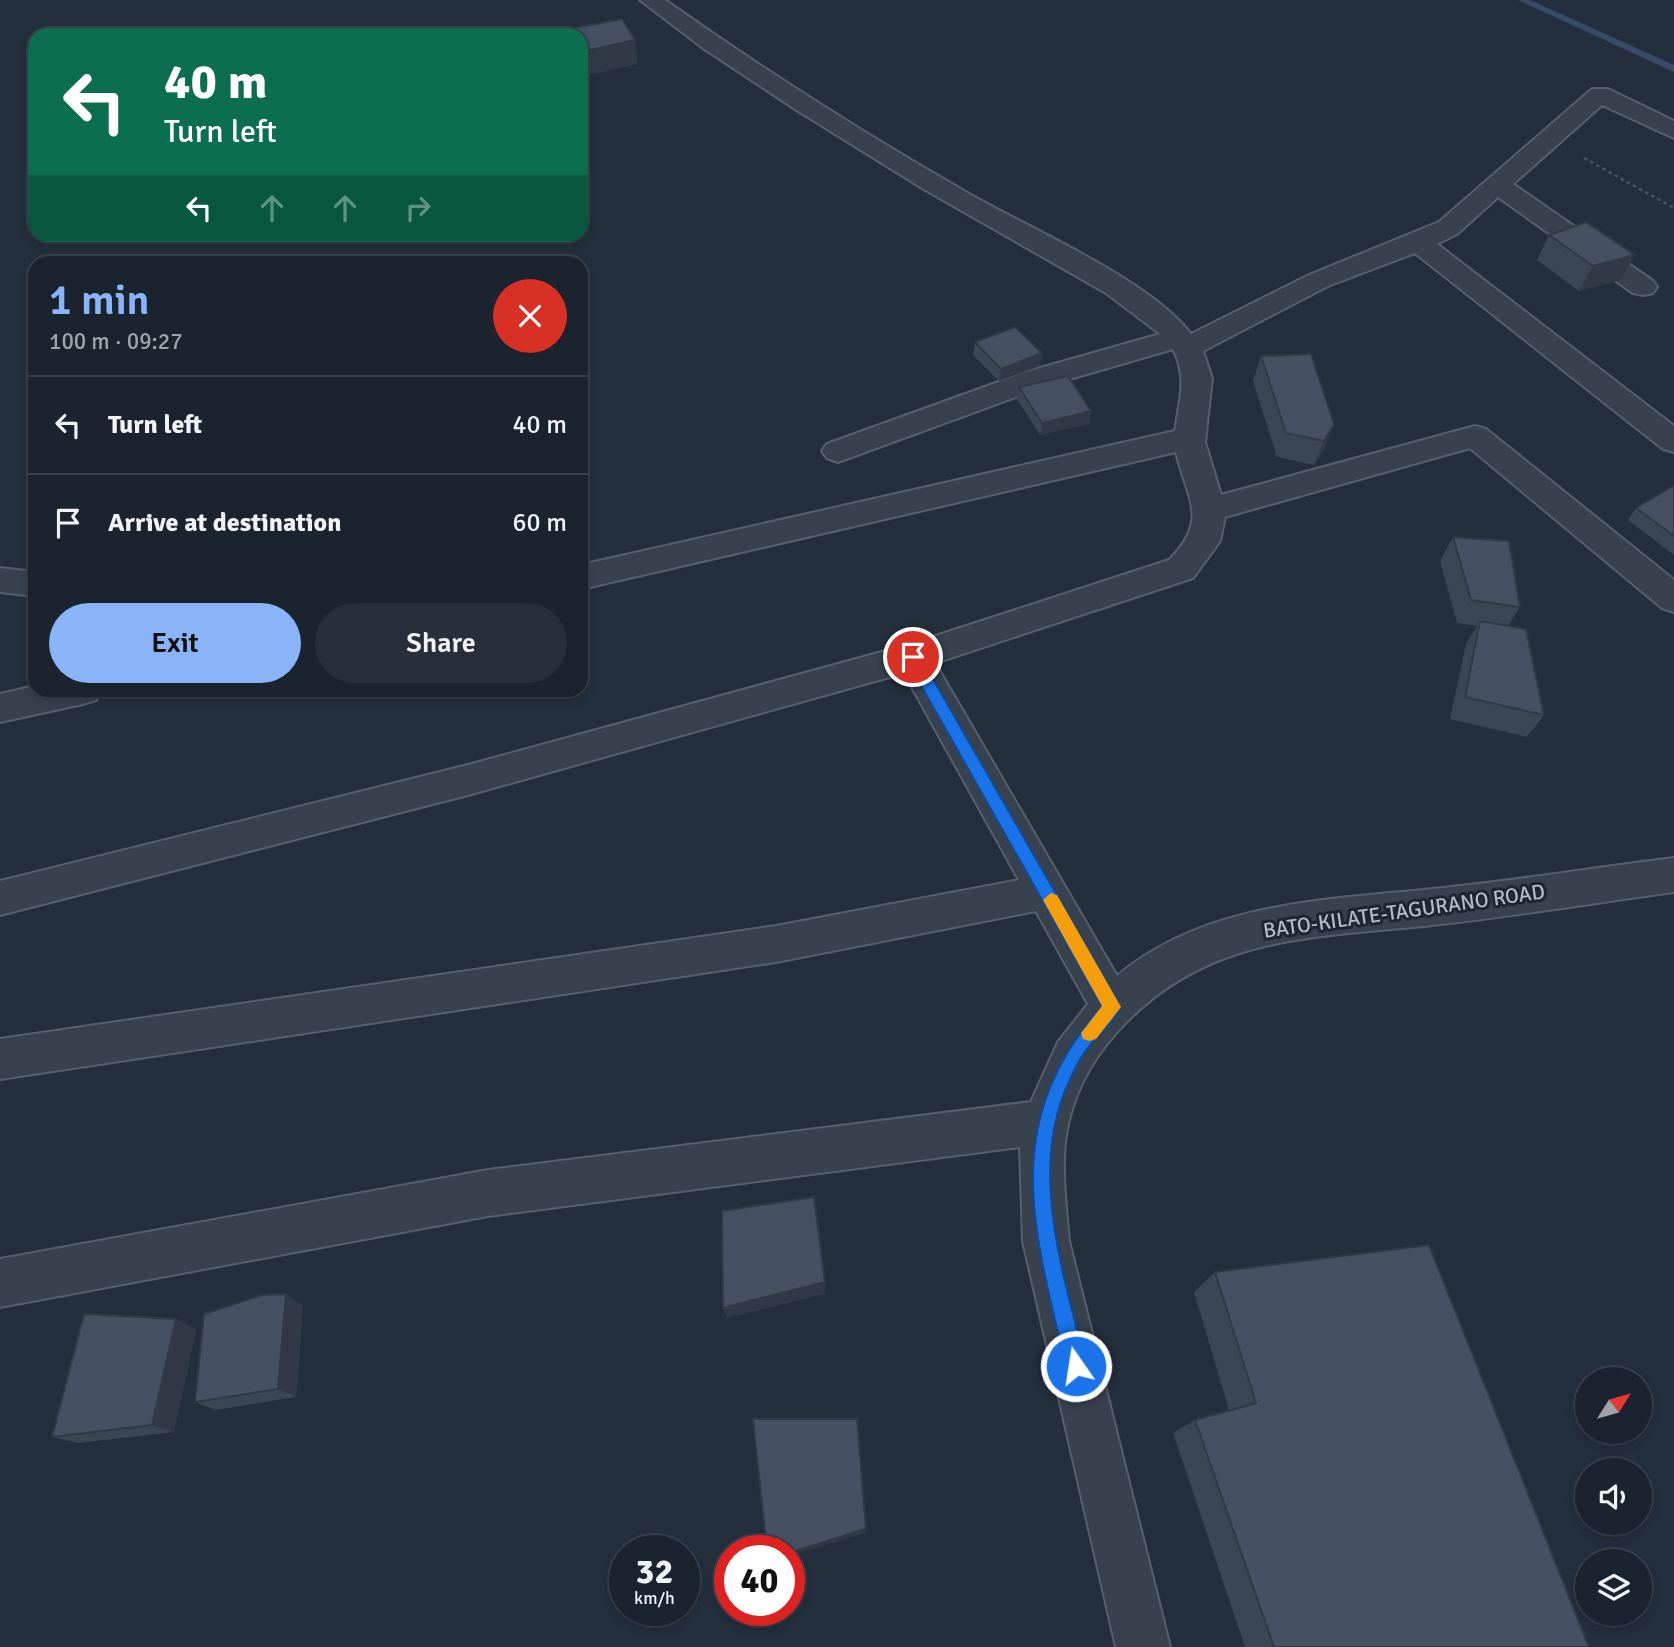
<!DOCTYPE html>
<meta charset="utf-8">
<style>
body{margin:0;font-family:Signika,sans-serif;background:#282f3a;color:#f1f3f6;height:100vh;display:flex;flex-direction:column;font-size:26px;white-space:nowrap}
*{box-sizing:border-box;margin:0}
p{font-size:23px;color:#a0a4aa}
.icon{flex:none;width:38px;height:38px;fill:none;stroke:currentColor;stroke-width:2;stroke-linecap:round;stroke-linejoin:round}
.map{position:relative;flex:1;overflow:hidden}
.drawer{position:absolute;left:28px;top:256px;width:560px;height:441px;display:flex;flex-direction:column;background:#1b232e;border-radius:21px;box-shadow:0 4px 10px #0003,0 0 0 2px #39404a}
.drawer>*{flex:none}
.top-card{position:absolute;left:28px;top:28px;width:560px;height:214px;border-radius:21px;box-shadow:0 4px 10px #0003,0 0 0 2px #39404a;background:#0b6e4f;color:#fff;overflow:hidden}
.needle{width:46px;rotate:53deg}
.tools{position:absolute;left:1575px;top:1367px;display:grid;gap:14px}
.tools a{display:grid;place-items:center;width:77px;height:77px;border-radius:50%;background:#1b232e;box-shadow:0 4px 10px #0003,0 0 0 2px #39404a;font-size:35px}
.speed{position:absolute;left:609px;top:1535px;display:flex;gap:14px;font-size:35px;font-weight:700;text-align:center}
.speed>*{display:grid;place-content:center;width:91px;height:91px;border-radius:50%;background:#1b232e;box-shadow:0 4px 10px #0003,0 0 0 2px #39404a;line-height:1}
.speed small{font-size:18px;font-weight:400}
.speed .limit{border:10px solid #d22;background:#fff;color:#111}
.pin{position:absolute;display:grid;place-items:center;width:60px;height:60px;color:#fff;margin:-30px;border:4px solid #fff;border-radius:50%;box-shadow:0 2px 7px #0007}
.me{position:absolute;width:77px;margin:-38px;rotate:347deg;stroke-linejoin:round;filter:drop-shadow(0 0 5px #0008)}
.turn{display:flex;align-items:center;gap:24px;height:147px;padding:0 21px;font-size:32px}
.turn .icon{width:91px;height:91px;stroke-width:2.5}
.turn b{display:block;font-size:49px;line-height:60px}
.lanes{display:flex;align-items:center;height:66px;padding:0 21px;background:#0003;justify-content:center;gap:35px;direction:ltr}
.lanes .off{opacity:.35}
.round{display:grid;place-items:center;flex:none;width:74px;height:74px;border-radius:37px;background:#282f3a}
.head{display:flex;align-items:center;justify-content:space-between;height:119px;padding:0 21px}
h1{font-size:42px;font-weight:600;line-height:52px;color:#8ab4f8}
.button{display:flex;gap:14px;margin-top:auto;padding:14px 21px}
.button a{flex:1;height:80px;border-radius:42px;background:#8ab4f8;color:#111;font-size:28px;font-weight:600;line-height:80px;text-align:center}
.button a+a{background:#282f3a;color:#f1f3f6}
ul{padding:0;list-style:none}
li{display:flex;align-items:center;gap:21px;height:98px;padding:0 21px;border-top:2px solid #39404a}
li div{flex:1}
li b{display:block;font-size:26px}
li em{font-style:normal}
.map>svg:first-child{display:block}
</style>
<div class="map">
<svg width="1674" height="1647" viewBox="0 0 1674 1647">
<rect width="100%" height="100%" fill="#242f3e"/>
<g fill="none" stroke-linecap="round" stroke-linejoin="round">
<path fill="#394c67" fill-rule="evenodd" d="M1518,0H1530L1674,65V72Z"/>
<g stroke="#565f6c" stroke-width="4">
<path id="minor" d="M640,0H665C764,70 866,135 971,195C1033,230 1149,280 1191,334L1309,275L1439,222L1592,89H1608L1674,121V138L1602,105L1513,184L1653,281L1657,287L1653,293L1643,295L1633,293L1498,197L1457,234L1437,244L1674,426V452L1663,449L1415,253L1328,286L1203,351L1212,378L1205,442L1221,495L1475,426L1486,429L1674,580V612L1662,608L1470,448L1225,517L1220,541L1193,578L935,663L1117,976C1210,898 1338,900 1452,887C1526,879 1600,867 1674,858V892C1594,903 1513,916 1433,925C1312,938 1205,934 1117,1032C1091,1061 1072,1097 1066,1135C1061,1170 1066,1206 1069,1241L1170,1647H1116L1023,1241L1020,1147L488,1216L0,1307V1259L488,1170L1031,1102L1058,1042L1088,1004L1036,911L776,962L0,1079V1039L776,926L1019,880L904,673L468,795L0,915V881L468,765L911,644L1169,560C1210,519 1187,499 1176,452L581,589V565L1175,431C1179,401 1188,378 1173,349L1046,386L849,458L838,462L827,458L822,451L827,444L1026,372L1160,334L1106,293L922,188L795,109L703,48Z
M0,568L35,572V596L0,592Z
M35,686V690H101L96,700L83,704L0,722V694Z"/>
</g>
<path stroke="#44595c" stroke-width="2.5" stroke-dasharray="3.5 3.5" stroke-linecap="butt" d="M1584,158L1674,208"/>
<use href="#minor" fill="#38414e" fill-rule="evenodd"/>
</g>
<path fill="#3b4654" d="M1549,235L1620,280L1579,291L1537,260Z
M975,342L1040,366L999,381L973,355Z
M1261,356L1334,424L1324,449L1314,465L1277,457L1253,381Z
M1019,387L1089,424L1040,435L1017,399Z
M1674,486V555L1628,520L1636,508Z
M1453,537L1520,607L1508,626L1544,715L1527,737L1450,719L1466,644L1477,626L1457,623L1440,561Z
M1215,1272L1589,1647H1245L1173,1433L1195,1420L1229,1410L1194,1292Z
M303,1305L296,1397L215,1410L195,1402Z
M196,1329L174,1432L78,1443L52,1437Z"/>
<path fill="#303945" d="M635,40L638,64L581,77V52Z
M1635,255L1620,280L1579,291L1593,266Z
M1042,353L1040,366L999,381L1001,369Z
M1091,411L1089,424L1040,435L1042,423Z
M1334,424L1324,449L1314,465L1324,441Z
M825,1282V1294L727,1318L723,1308Z
M286,1294L303,1305L296,1397L278,1389Z
M176,1319L196,1329L174,1432L152,1425Z
M866,1529L865,1533L789,1556V1553Z"/>
<path fill="#455162" stroke="#303945" stroke-width="2" d="M622,19L635,40L581,52V35H536Z
M1586,222L1635,255L1593,266L1549,235Z
M1015,327L1042,353L1001,369L975,342Z
M1311,354L1334,424L1324,441L1286,433L1261,356Z
M1068,376L1091,411L1042,423L1019,387Z
M1673,486H1674V536L1636,508Z
M1453,537L1509,541L1520,607L1471,600Z
M1480,621L1526,629L1544,715L1465,697Z
M814,1197L825,1282L723,1308L722,1211Z
M1429,1245L1589,1647H1274L1195,1420L1256,1403L1215,1272Z
M286,1294L278,1389L195,1402L204,1314L262,1295Z
M84,1314L176,1319L152,1425L52,1437Z
M753,1419H857L866,1529L789,1553V1550H767Z"/>
<path fill="#1a73e8" stroke="#114b97" stroke-width="2" d="M913,651L918,653L1121,1007C1114,1022 1100,1033 1090,1045C1082,1055 1074,1070 1069,1082C1027,1171 1065,1277 1086,1366L1083,1374L1076,1377L1069,1374L1066,1366C1034,1230 998,1123 1102,1006L905,657Z"/>
<path fill="#f59e0b" d="M1051,893L1057,895L1121,1007L1096,1039L1089,1041L1083,1039L1081,1033L1102,1006L1043,900Z"/>
<g text-anchor="middle" dominant-baseline="central" stroke-width="6" stroke-linejoin="round" paint-order="stroke">
<g font-size="21" fill="#b4bcc9" stroke="#1d2633">
<text transform="translate(1404 911) rotate(-8)">BATO-KILATE-TAGURANO ROAD</text>
</g>
</g>
</svg>
<div class="tools">
<a><svg class="needle" viewBox="-14 -14 28 28"><path d="M0-13l5 13h-10z" fill="#e53935"/><path d="M0 13l5-13h-10z" fill="#a0a4aa"/></svg></a>
<a><svg class="icon" aria-label="sound" viewBox="0 0 24 24"><path d="M4 9h4l5-4v14l-5-4H4zM17 9q2 3 0 6"/></svg></a>
<a><svg class="icon" aria-label="layers" viewBox="0 0 24 24"><path d="M12 4l9 5-9 5-9-5zM3 14l9 5 9-5"/></svg></a>
</div>
<div class="speed"><div>32<small>km/h</small></div><div class="limit">40</div></div>
<div class="pin" style="left:913px;top:657px;background:#d93025"><svg class="icon" aria-label="arrive" viewBox="0 0 24 24"><path d="M6 21V4h12l-3 4 3 4H6"/></svg></div>
<svg class="me" style="left:1076px;top:1366px" viewBox="-20 -20 40 40"><circle r="17" fill="#1a73e8" stroke="#fff" stroke-width="3"/><path d="M0-11L8 9 0 5-8 9z" fill="#fff"/></svg>
<div class="top-card">
<div class="turn"><svg class="icon" aria-label="left" viewBox="0 0 24 24"><path d="M17 20v-9H6M10 6l-5 5 5 5"/></svg><div><b>40 m</b>Turn left</div></div>
<div class="lanes"><svg class="icon" aria-label="left" viewBox="0 0 24 24"><path d="M17 20v-9H6M10 6l-5 5 5 5"/></svg><svg class="icon off" aria-label="ahead" viewBox="0 0 24 24"><path d="M12 20V5M6 11l6-6 6 6"/></svg><svg class="icon off" aria-label="ahead" viewBox="0 0 24 24"><path d="M12 20V5M6 11l6-6 6 6"/></svg><svg class="icon off" aria-label="right" viewBox="0 0 24 24"><path d="M7 20v-9h11M14 6l5 5-5 5"/></svg></div>
</div>
<section class="drawer">
<div class="head"><div><h1>1 min</h1><p>100 m · 09:27</p></div><a class="round" style="background:#d93025;color:#fff"><svg class="icon" aria-label="close" viewBox="0 0 24 24"><path d="M6 6l12 12M18 6L6 18"/></svg></a></div>
<ul>
<li><svg class="icon" aria-label="left" viewBox="0 0 24 24"><path d="M17 20v-9H6M10 6l-5 5 5 5"/></svg><div><b>Turn left</b></div><em>40 m</em></li>
<li><svg class="icon" aria-label="arrive" viewBox="0 0 24 24"><path d="M6 21V4h12l-3 4 3 4H6"/></svg><div><b>Arrive at destination</b></div><em>60 m</em></li>
</ul>
<div class="button"><a>Exit</a><a>Share</a></div>
</section>
</div>
